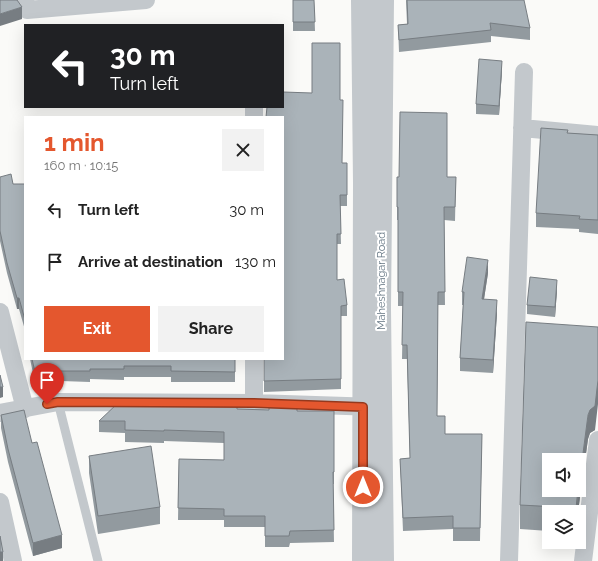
<!DOCTYPE html>
<meta charset="utf-8">
<style>
body{margin:0;font-family:Raleway,sans-serif;background:#f2f2f2;color:#222;height:100vh;display:flex;flex-direction:column;font-size:15px;white-space:nowrap}
*{box-sizing:border-box;margin:0}
p{font-size:13px;color:#767676}
.icon{flex:none;width:22px;height:22px;fill:none;stroke:currentColor;stroke-width:2;stroke-linecap:round;stroke-linejoin:round}
.map{position:relative;flex:1;overflow:hidden}
.sheet{position:absolute;left:24px;top:116px;width:260px;height:244px;display:flex;flex-direction:column;background:#fff;border-radius:0px;box-shadow:0 4px 16px #0002}
.sheet>*{flex:none}
.guide{position:absolute;left:24px;top:24px;width:260px;height:84px;border-radius:0px;box-shadow:0 4px 16px #0002;background:#202124;color:#fff;overflow:hidden}
.buttons{position:absolute;left:542px;top:453px;display:grid;gap:8px}
.buttons a{display:grid;place-items:center;width:44px;height:44px;border-radius:0px;background:#fff;box-shadow:0 4px 16px #0002;font-size:20px}
.pin{position:absolute;display:grid;place-items:center;width:34px;height:34px;color:#fff;margin:-41px -17px;border-radius:50% 50% 50% 0;rotate:-45deg;box-shadow:0 0 4px #0007}
.pin .icon{rotate:45deg}
.me{position:absolute;width:44px;margin:-22px;rotate:0deg;stroke-linejoin:round;filter:drop-shadow(0 0 3px #0008)}
.turn{display:flex;align-items:center;gap:14px;height:84px;padding:0 20px;font-size:18px}
.turn .icon{width:52px;height:52px;stroke-width:2.5}
.turn b{display:block;font-size:28px;line-height:34px}
.round{display:grid;place-items:center;flex:none;width:42px;height:42px;border-radius:0px;background:#f2f2f2}
.overview{display:flex;align-items:center;justify-content:space-between;height:68px;padding:0 20px}
h1{font-size:24px;font-weight:700;line-height:30px;color:#e4572e}
.action{display:flex;gap:8px;margin-top:auto;padding:8px 20px}
.action a{flex:1;height:46px;border-radius:0px;background:#e4572e;color:#fff;font-size:16px;font-weight:700;line-height:46px;text-align:center}
.action a+a{background:#f2f2f2;color:#222}
ul{padding:0;list-style:none}
li{display:flex;align-items:center;gap:12px;height:52px;padding:0 20px}
li div{flex:1}
li b{display:block;font-size:15px}
li em{font-style:normal}
.map>svg:first-child{display:block}
</style>
<div class="map">
<svg width="598" height="561" viewBox="0 0 598 561">
<rect width="100%" height="100%" fill="#fafaf8"/>
<g fill="none" stroke-linecap="round" stroke-linejoin="round">
<path stroke="#c3c8cc" stroke-width="9" d="M58,402L98,561"/>
<path stroke="#c3c8cc" stroke-width="18" d="M25,0L27,10L146,0
M254,107V117
M522,128L598,135
M0,312L25,409
M254,403V359
M0,413L58,402L254,403L377,407
M0,502L13,561
M509,561L524,72
M583,561L598,440"/>
<path stroke="#c3c8cc" stroke-width="22" d="M362,0L364,183L363,561
M383,0L380,309L383,561"/>
</g>
<path fill="#929a9f" d="M293,0H314L315,31H293Z
M406,0L530,28V40L491,36V42L399,52L398,25L407,24Z
M502,70L499,115L476,114V104Z
M340,100L342,163H347V206H340L341,244H337V280L347,305V316H341V389L264,392V359Z
M568,133L598,135V234L579,232V229L536,227V213Z
M0,177L13,184H25V330L19,309H17L7,273L0,241Z
M397,177H456L455,221L444,220L445,305H438L437,416L445,434H482L480,541H453V529L403,531L400,459L410,458L407,359H402L403,306H398V220H397Z
M488,273L484,299L497,313L493,373L460,371V358L463,305H462V292Z
M557,290L555,317L527,314V305Z
M526,322L595,430L590,433L588,439L578,512H549V531L520,529V505Z
M30,359H235V382H171V377H124V380L90,379V382L61,381V386L37,392Z
M213,405L237,409L297,411H334V484H333L334,542L290,543L289,547H265V527H224V520H178L179,459L224,460V443L164,441V443L125,442V433L99,432V421Z
M1,415L32,443L62,548L33,556L8,462L1,428Z
M89,456L160,507V524L98,534L89,473Z"/>
<path fill="#777d82" d="M22,7V19L0,26V14Z
M502,61V70L499,115V106Z
M488,260V273L482,312V299Z
M557,280V290L555,317V307Z
M17,298H19V309H17Z
M497,300V313L493,373V360Z
M61,375V386L37,392V381Z
M598,380V404L595,430L590,433L588,439L578,512H576L588,415Z
M0,387H3V397L0,398Z
M62,535V548L33,556V543Z
M0,552H3V561H0Z"/>
<path fill="#aab3b9" stroke="#777d82" d="M0,0H17L22,7L0,14Z
M293,0H314L315,22H293Z
M407,0H524L530,28L490,23L491,30L399,40L398,25L408,24Z
M312,43H340V100H343L342,163H347V195H340L341,234H337V280L344,279L347,305L341,306V379L264,381V359H283V117H266L267,107H283V92L312,93Z
M479,59L502,61L499,106L476,104Z
M400,112L447,113V177H456L455,207H444L445,292H438L437,416H445V434H482L480,528H453V516L403,518L400,459L410,458L407,345H402L403,292H398V207H397V177H399Z
M541,128L568,130L567,133L598,135V220L579,219L580,216L536,213Z
M11,174L13,184H25V320L19,298H17L7,263L0,231V177Z
M467,257L488,260L482,299L497,300L493,360L460,358L464,292H462Z
M530,277L557,280L555,307L527,305Z
M526,322L598,327V380L595,406L590,410L588,415L579,484V460H549V490H578L576,508L520,505Z
M32,359H235V372L171,371V366H124V369H90V371H60L61,375L37,381Z
M0,375L3,387H0Z
M174,401L213,402L212,405L237,406V409L269,410V406L297,407V411H334V472H333L334,530L290,531L289,536H265V516H224V509L178,508L179,459L224,460V432L164,430V431L125,430V421H99L118,403L174,404Z
M24,410L32,443L37,442L62,535L33,543L8,449L1,415Z
M151,446L160,507L98,516L89,456Z
M0,536L3,552H0Z"/>
<g fill="none" stroke-linecap="round" stroke-linejoin="round">
<g stroke="#94391e" stroke-width="10">
<path id="route" d="M47,404L58,402L254,403L363,407V487"/>
</g>
<use href="#route" stroke="#e4572e" stroke-width="7"/>
</g>
<g text-anchor="middle" dominant-baseline="central" stroke-width="4" stroke-linejoin="round" paint-order="stroke">
<g font-size="11" fill="#657683" stroke="#fff">
<text transform="translate(381 281) rotate(-90)">Maheshnagar Road</text>
</g>
</g>
</svg>
<div class="buttons">
<a><svg class="icon" aria-label="sound" viewBox="0 0 24 24"><path d="M4 9h4l5-4v14l-5-4H4zM17 9q2 3 0 6"/></svg></a>
<a><svg class="icon" aria-label="layers" viewBox="0 0 24 24"><path d="M12 4l9 5-9 5-9-5zM3 14l9 5 9-5"/></svg></a>
</div>
<div class="pin" style="left:47px;top:404px;background:#d93025"><svg class="icon" aria-label="arrive" viewBox="0 0 24 24"><path d="M6 21V4h12l-3 4 3 4H6"/></svg></div>
<svg class="me" style="left:363px;top:487px" viewBox="-20 -20 40 40"><circle r="17" fill="#e4572e" stroke="#fff" stroke-width="3"/><path d="M0-11L8 9 0 5-8 9z" fill="#fff"/></svg>
<div class="guide">
<div class="turn"><svg class="icon" aria-label="left" viewBox="0 0 24 24"><path d="M17 20v-9H6M10 6l-5 5 5 5"/></svg><div><b>30 m</b>Turn left</div></div>
</div>
<section class="sheet">
<div class="overview"><div><h1>1 min</h1><p>160 m · 10:15</p></div><a class="round"><svg class="icon" aria-label="close" viewBox="0 0 24 24"><path d="M6 6l12 12M18 6L6 18"/></svg></a></div>
<ul>
<li><svg class="icon" aria-label="left" viewBox="0 0 24 24"><path d="M17 20v-9H6M10 6l-5 5 5 5"/></svg><div><b>Turn left</b></div><em>30 m</em></li>
<li><svg class="icon" aria-label="arrive" viewBox="0 0 24 24"><path d="M6 21V4h12l-3 4 3 4H6"/></svg><div><b>Arrive at destination</b></div><em>130 m</em></li>
</ul>
<div class="action"><a>Exit</a><a>Share</a></div>
</section>
</div>
